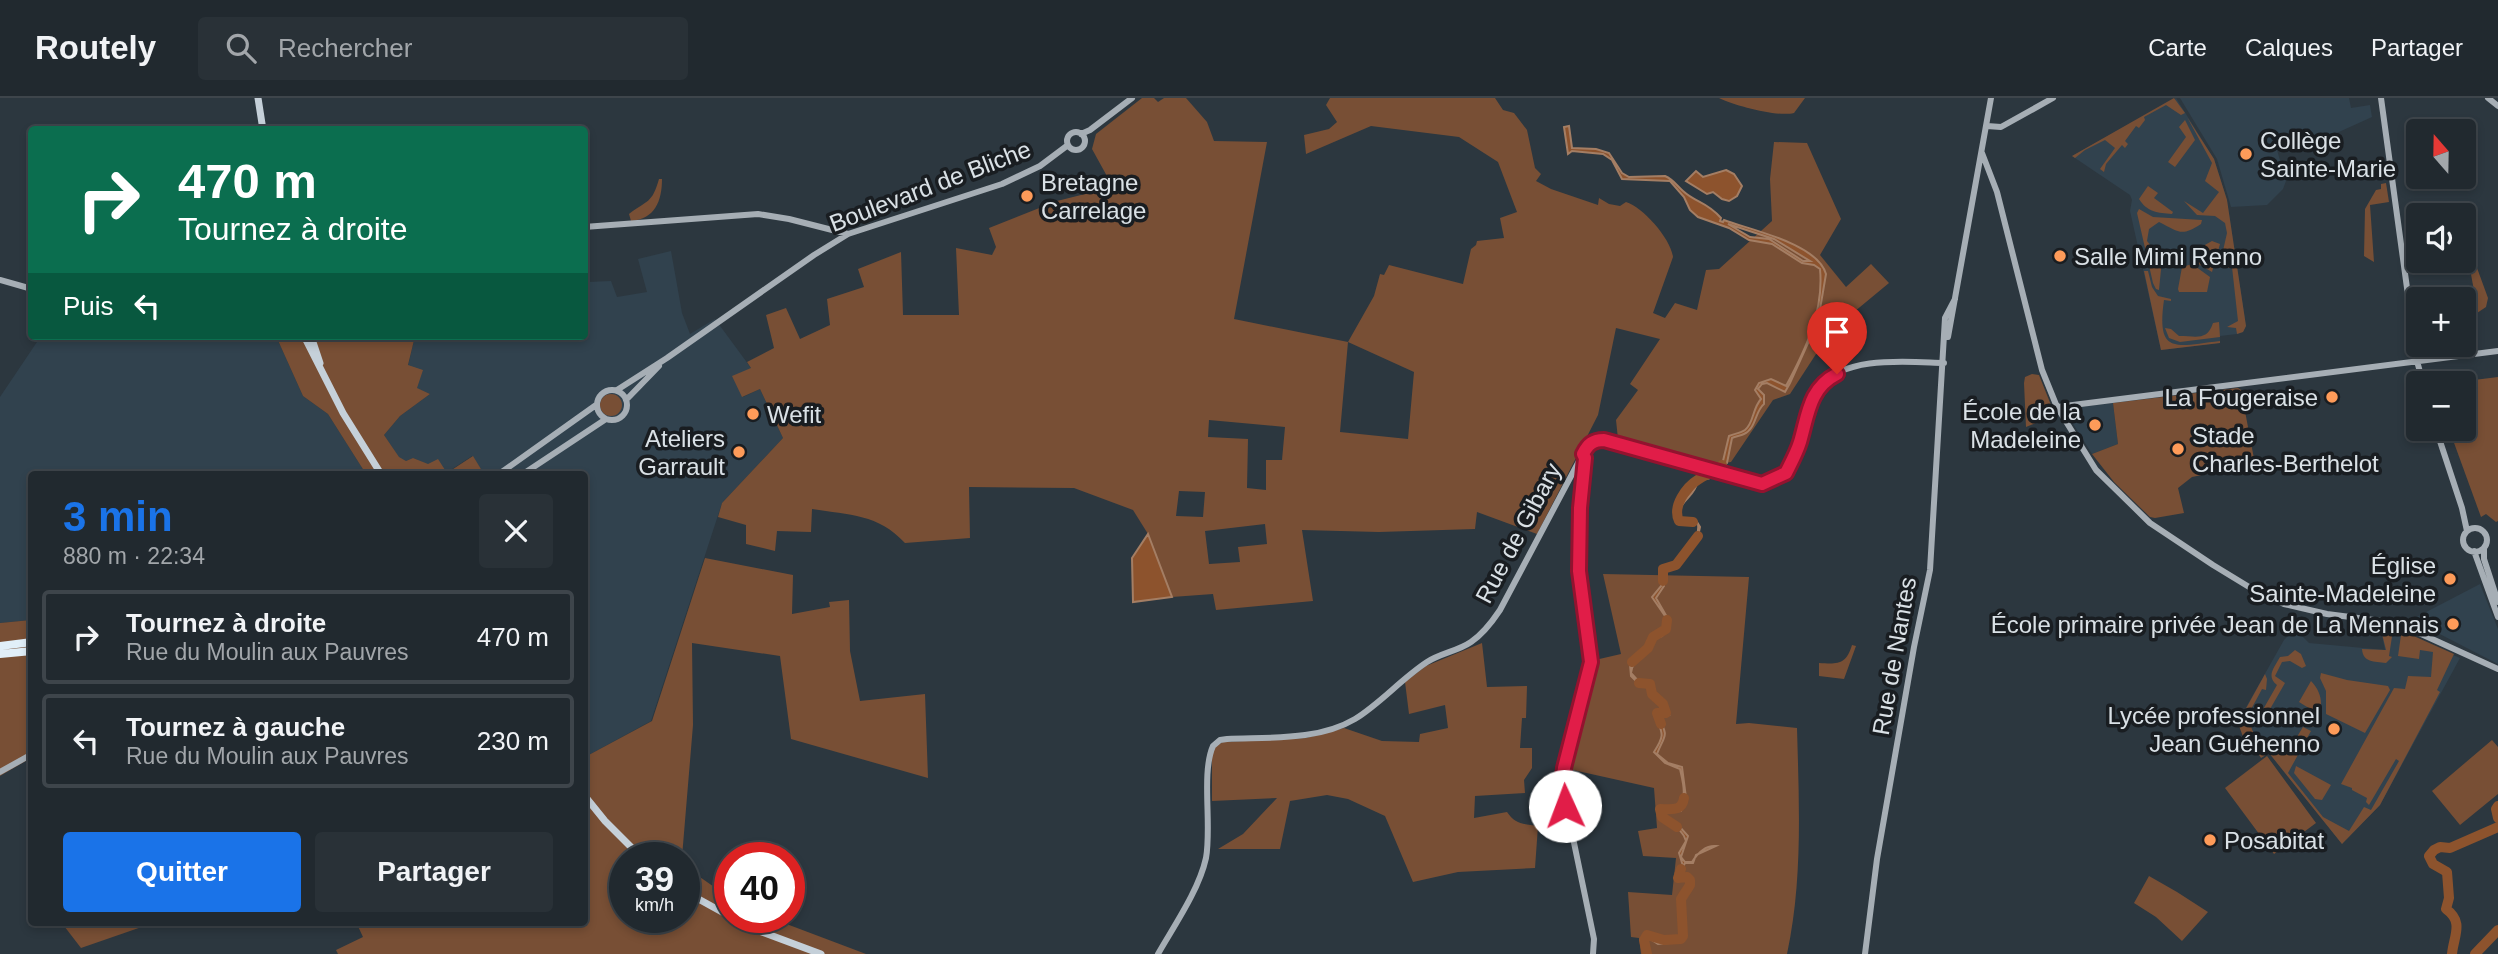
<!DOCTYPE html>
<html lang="fr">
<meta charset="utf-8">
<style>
body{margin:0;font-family:Helvetica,sans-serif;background:#293137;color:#f1f3f6;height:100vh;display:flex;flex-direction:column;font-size:26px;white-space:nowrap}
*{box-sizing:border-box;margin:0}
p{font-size:23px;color:#a2a6aa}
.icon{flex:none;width:38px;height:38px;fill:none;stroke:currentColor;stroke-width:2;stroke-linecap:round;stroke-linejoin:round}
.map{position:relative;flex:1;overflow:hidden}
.details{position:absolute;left:28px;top:373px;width:560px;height:455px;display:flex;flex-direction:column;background:#21292f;border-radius:7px;box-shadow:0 4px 10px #0003,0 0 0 2px #3e454b}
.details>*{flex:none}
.hud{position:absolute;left:28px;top:28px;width:560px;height:214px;border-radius:7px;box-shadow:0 4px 10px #0003,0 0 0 2px #3e454b;background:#0b6e4f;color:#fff;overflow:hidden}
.needle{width:46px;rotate:340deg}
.fabs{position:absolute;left:2406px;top:21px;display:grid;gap:14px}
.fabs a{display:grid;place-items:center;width:70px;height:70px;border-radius:7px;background:#21292f;box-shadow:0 4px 10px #0003,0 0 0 2px #3e454b;font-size:35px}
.speed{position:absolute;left:609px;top:744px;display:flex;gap:14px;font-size:35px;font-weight:700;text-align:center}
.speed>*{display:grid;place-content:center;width:91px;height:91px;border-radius:50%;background:#21292f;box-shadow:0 4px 10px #0003,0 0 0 2px #3e454b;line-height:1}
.speed small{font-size:18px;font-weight:400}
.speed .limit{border:10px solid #d22;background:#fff;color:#111}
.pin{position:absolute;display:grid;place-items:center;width:60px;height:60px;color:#fff;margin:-72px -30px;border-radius:50% 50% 50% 0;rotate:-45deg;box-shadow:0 0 7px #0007}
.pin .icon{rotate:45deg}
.me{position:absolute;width:77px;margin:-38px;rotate:358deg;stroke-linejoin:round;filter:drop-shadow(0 0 5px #0008)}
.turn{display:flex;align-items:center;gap:24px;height:147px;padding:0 35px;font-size:32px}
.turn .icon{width:91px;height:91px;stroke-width:2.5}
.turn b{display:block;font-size:49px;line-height:60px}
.then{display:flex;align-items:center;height:66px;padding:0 35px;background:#0003;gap:14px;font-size:26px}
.round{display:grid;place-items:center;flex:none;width:74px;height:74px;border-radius:7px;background:#293137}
.head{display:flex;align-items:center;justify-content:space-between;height:119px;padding:0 35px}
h1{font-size:42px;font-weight:600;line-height:52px;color:#1a73e8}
.cta{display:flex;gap:14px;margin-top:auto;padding:14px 35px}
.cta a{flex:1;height:80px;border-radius:7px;background:#1a73e8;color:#fff;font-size:28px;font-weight:600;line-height:80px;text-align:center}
.cta a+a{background:#293137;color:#f1f3f6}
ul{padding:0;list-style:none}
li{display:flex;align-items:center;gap:21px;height:94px;margin:0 14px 10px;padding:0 21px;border:4px solid #3e454b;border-radius:7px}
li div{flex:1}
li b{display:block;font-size:26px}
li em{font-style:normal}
header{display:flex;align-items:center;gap:42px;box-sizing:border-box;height:98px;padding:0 35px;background:#21292f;border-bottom:2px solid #3e454b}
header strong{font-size:33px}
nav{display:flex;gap:38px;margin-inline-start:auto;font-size:24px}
.search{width:490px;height:63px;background:#293137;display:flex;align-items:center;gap:18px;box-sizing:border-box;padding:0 24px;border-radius:7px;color:#a2a6aa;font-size:26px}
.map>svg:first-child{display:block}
</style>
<header>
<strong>Routely</strong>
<div class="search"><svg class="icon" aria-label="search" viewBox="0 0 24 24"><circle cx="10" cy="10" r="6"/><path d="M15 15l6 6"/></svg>Rechercher</div>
<nav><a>Carte</a><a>Calques</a><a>Partager</a></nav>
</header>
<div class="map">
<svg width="2498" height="856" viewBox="0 0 2498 856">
<rect width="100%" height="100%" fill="#2c373f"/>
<path fill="#31424e" d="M2176,0L2214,61L2227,102L2246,228L2243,234L2237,236L2220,238V245L2161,252L2130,113L2132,102L2130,97L2072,58Z
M2180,0H2349L2351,10L2370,7L2372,19L2319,43L2300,44L2277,52L2286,83L2283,91L2267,107L2231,109L2217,61Z
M671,153L682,215L690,236L715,221L751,270L743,299L760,291L783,340L722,405L651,623L585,659L584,376H484L472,358L446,375L413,360L406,363L399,360L384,337L400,318L430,296L417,291L408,268L415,238H584L585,187L588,184L611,183L617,199L647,194L638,161Z
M41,238H276L303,298L328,316L366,376H32L31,522L0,525V299Z
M2113,305L2118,346L2092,356L2067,316L2070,310Z
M2480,486L2498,531V566L2428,530L2407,524Z
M2380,528L2395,532L2460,560L2380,707L2342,746L2269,655L2261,660L2240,620L2284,542L2295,531L2309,545L2385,552Z"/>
<path fill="#784f35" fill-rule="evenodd" d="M1142,0H1154L1158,4L1164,0H1186L1207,24L1214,43L1267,44L1234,221L1348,244L1374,198L1380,176L1384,177L1389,167L1463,186L1471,151L1476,147L1477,143L1504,140L1500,120L1517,114L1498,64L1459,39L1371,28L1306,56L1304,37L1329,31L1337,24L1326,7L1330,0H1495L1503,12L1514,15L1527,32L1535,70L1541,76L1536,83L1551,91L1598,107L1599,100L1609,106L1620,108L1626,104C1643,109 1671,141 1673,159L1653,215L1665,220L1675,205L1697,212L1706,172L1719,171L1772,123L1770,81L1774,44L1807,45L1841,121L1820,157L1846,189L1871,166L1889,185L1831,233L1790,296L1773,302L1731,364L1713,367L1618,341L1616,322L1638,292L1630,286L1660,241L1616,230L1598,317L1537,436L1477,414L1475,431L1379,434L1302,432L1313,503L1216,512L1213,496L1172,499L1148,436L1133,412L1074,390L969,389L970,440L905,445C878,416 850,417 812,411L811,434L777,433L775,453L746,446V427L718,419L722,405L783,340L760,291L742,299L732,278L751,270L747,264L774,250L766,217L786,210L800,241L830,227L827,201L864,189L858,171L901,154L903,217H959L956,150L992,157L996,149L989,130L1057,103L1113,89L1092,51L1096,36ZM1348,244L1414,274L1408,341L1340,334ZM1209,322L1285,329L1282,362H1266V392L1247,390L1248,341L1208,339ZM1179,393L1205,394L1203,419L1176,418ZM1265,426L1267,446L1238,449L1240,464L1209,466L1205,433Z
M1719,0H1805L1794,15C1776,19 1736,8 1719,0Z
M2174,0L2185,15L2181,17L2166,7L2144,19L2145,22L2139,30L2136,28L2125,43L2128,46L2125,50L2122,47L2106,66L2104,74L2100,71L2115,50L2105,42L2085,52L2075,60L2072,58Z
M2187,19L2214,61L2227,102L2246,228L2243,234L2237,236L2236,230L2227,229L2238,223L2232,169L2228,170L2220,166L2227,135L2225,125L2215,118L2197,117L2184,103L2203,115L2219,94L2205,83L2212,65Z
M2185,22L2195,42L2175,69L2168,64L2186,39L2179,29Z
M659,81H662C662,103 655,121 631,123L629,116C647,102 652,106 659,81Z
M2386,85L2389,104L2370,107L2374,164L2364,158L2365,111L2376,92L2381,91V86Z
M2148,88L2158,95L2154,100L2173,114L2172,116C2158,115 2147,114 2139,101Z
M2139,111L2153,119L2202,122L2201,126C2181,139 2179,134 2159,124L2149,131L2147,143L2162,161L2159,192L2156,191L2153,185L2137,115Z
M2212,143L2220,146L2212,174L2195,164L2194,153Z
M2469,148L2488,200L2486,209L2477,215L2464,216V211L2477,209L2468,160H2464V149Z
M2192,166L2210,179L2207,194H2179L2178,191L2182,169Z
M2144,173H2148L2152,189L2158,198L2171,201V203L2164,202C2156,258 2176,248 2220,243V245L2161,252Z
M2219,224L2220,239L2180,244L2169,240L2165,230L2171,231L2179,238C2197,238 2207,243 2213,225Z
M276,238H415L408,267L423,272L417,290L430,296L400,318L384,337L399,359L406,363L413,360L428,366L438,361L447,375L473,358L484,376H366L328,316L303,298Z
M2456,274L2458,284L2498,279V423L2496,424L2486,416L2481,419L2449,331H2464V285H2434L2431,279Z
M2032,276L2039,277L2055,317L2026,329L2024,285L2025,279Z
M2238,290L2241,292L2255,366L2192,379L2178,390L2184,415L2155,420L2150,419L2114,384L2092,356L2118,346L2113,305Z
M600 307a11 11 0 1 1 22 0a11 11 0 1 1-22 0Z
M705,460L793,477L792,516L830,509L829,504L849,502L850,553L860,603L925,596L928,680L791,641L780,558L692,545L693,627L682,759L625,760V819H684V768L730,800V819H768L866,856H338L336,852L363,839L356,824H584L585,659L652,623Z
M1603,476L1749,479L1736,626L1749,625L1797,630C1799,705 1803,782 1787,856H1641L1639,840L1631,839L1628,794L1672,797L1676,760L1643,758L1638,733L1657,730L1654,690L1564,670L1595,562L1621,556Z
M31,522V660L0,678V525Z
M2380,528L2393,532L2389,558L2392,559L2386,565C2374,563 2363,565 2362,551L2386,552Z
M2398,531L2454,556L2437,592L2440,594L2380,707L2342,746L2269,655L2261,660L2251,644L2246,647L2238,625L2265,576L2267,581L2266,592L2262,591L2248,617L2251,619C2249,636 2259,642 2272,650L2279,640L2292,647L2303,629L2311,633L2288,675L2323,719L2349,733L2364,709L2371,712L2399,663L2396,661L2369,707L2366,704L2367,700L2352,692V690L2341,686L2394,590L2405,591L2408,578L2431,579L2433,554L2420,552L2419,561L2398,558L2401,537L2397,536Z
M1482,545L1487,589L1527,588L1526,620H1522L1520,650H1532V670L1524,682L1525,695L1475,698L1474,720L1507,714C1515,726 1523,726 1538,728L1535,770L1458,774L1413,784L1385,718L1348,701L1327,697L1290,703L1280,751H1218L1243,736L1277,700L1212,703V654L1215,648L1223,644L1306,640L1344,630L1382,643L1419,644L1420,636L1448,630L1445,607L1409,616L1405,584L1426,568Z
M1852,547L1856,548L1844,581L1819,578V565C1838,566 1846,567 1852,547Z
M2295,552L2301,556L2306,568L2302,570L2290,563L2282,564L2275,578L2285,585L2262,625L2257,622L2277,587C2266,578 2274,570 2280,559L2288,558Z
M2321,575L2347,582L2388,588L2390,592L2365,635L2326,616V593L2320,580Z
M2311,583C2325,598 2323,612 2313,629L2306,624L2312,612L2299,604Z
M2492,642L2498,649V696L2460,727L2432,693Z
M2267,658L2316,725L2274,756L2225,690Z
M2296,668L2331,687L2322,702L2315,701L2294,675Z
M2149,778L2177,794L2208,814L2182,843L2156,819L2134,805Z
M61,824H156L81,850Z"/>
<path fill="#8d532d" stroke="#a47e64" stroke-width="2" fill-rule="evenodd" d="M1569,28L1572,50L1596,51L1609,55L1622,75L1629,79L1665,78C1674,82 1676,87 1683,93C1696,105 1706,103 1721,120L1720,123L1723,124L1724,122C1750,132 1817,145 1826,176L1818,223L1790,285L1785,294L1767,285L1762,286L1758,291L1764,297V306C1755,313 1756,331 1744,336C1740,338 1736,338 1732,340L1727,365L1720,371L1717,369L1723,363L1729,338C1733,336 1741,335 1745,332C1754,325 1752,311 1761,301L1755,292L1759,285L1771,281L1786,288C1806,251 1824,213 1820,171L1814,167L1802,165L1772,146L1749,142L1729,130L1698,119L1690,112L1684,99L1670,83L1622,81L1612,62L1603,56L1572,53L1568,56L1564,29ZM1728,126L1774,141L1810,163H1803L1769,141L1750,139Z
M1726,72L1734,76L1742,88L1737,98L1729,103L1722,101L1713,94L1707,96L1686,83L1696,73L1703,79Z
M1716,374L1717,375L1714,379L1698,383C1693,402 1682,398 1677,420L1680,423L1697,424L1700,429C1697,447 1685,457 1674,471H1666L1663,474L1664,488L1656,500L1667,519L1669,529L1662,538L1654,540C1652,544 1651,548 1649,552C1643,561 1632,562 1631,575L1641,586L1649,585L1653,598L1660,602L1668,615L1669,617L1658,619C1670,640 1664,637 1657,656L1668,665L1682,669L1686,700L1681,713L1662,714L1664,721L1679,728L1688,738L1681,759L1685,764H1692C1697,756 1705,747 1716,748L1696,757L1693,765H1685L1678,778L1680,780L1687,778L1691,782L1689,793L1681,802L1685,840L1681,844L1658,846L1647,839L1645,845L1648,856H1646L1643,844L1647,837L1660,843L1679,842L1682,839L1679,802L1689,784L1686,779L1679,782L1676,779L1683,768L1679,755L1686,743C1681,725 1664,730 1658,711L1677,712C1688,701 1683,684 1680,671L1665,665L1654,654C1666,636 1662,635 1655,616H1665C1661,604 1652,599 1649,587H1640L1631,578L1630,566L1646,552L1653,538L1662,536L1667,528L1665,518L1652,499L1662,487L1661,473C1666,469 1671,470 1676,466C1687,457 1700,441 1698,426L1679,424L1674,411L1698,381L1714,377Z
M1148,436L1172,499L1133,504L1132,460Z"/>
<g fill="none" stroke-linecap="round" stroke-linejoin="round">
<path stroke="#8d532d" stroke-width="10" d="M1693,424L1679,423C1672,408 1686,389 1699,381C1708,374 1713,378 1722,367
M1663,483V471L1676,467L1698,438
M1632,564L1648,550L1653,539L1666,531L1667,522
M1639,585L1650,586L1652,596L1663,606L1666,615H1657L1661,626
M2498,708L2496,711L2498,720
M1677,729L1662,719L1660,711C1671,711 1682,714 1684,700
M1647,856L1644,842L1647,837L1664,842L1681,841L1683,838L1681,801L1690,787V782L1687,779L1678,780L1681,771
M2452,856C2454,837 2464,824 2446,811L2449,800L2447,774L2433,766L2429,758L2434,752L2440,749L2450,750L2498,729
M2475,856L2498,832"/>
<path stroke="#a6aeb5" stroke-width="6" d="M2381,0L2417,263L2423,285
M2488,0L2498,8
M1987,28L2001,29L2053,0
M1067 43a9 9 0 1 1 18 0a9 9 0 1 1-18 0Z
M1081,36L1090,32L1132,0
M1982,55L1997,94L2042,272L2057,309L2096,372L2150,425L2213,467L2254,492L2284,506L2327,516L2397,525L2498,571
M584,129L758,116L789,121L848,136
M0,182L32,191
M1948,239L1991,0
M597 307a15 15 0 1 1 30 0a15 15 0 1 1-30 0Z
M617,292L667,260L814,157L848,136L1002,86L1040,68L1068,47
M626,302L659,268
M2057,309L2498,253
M2436,331L2462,410L2467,433
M1583,356L1585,360L1580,410L1579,473L1591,564L1570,642L1562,687L1594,841L1593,856
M499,376L596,307
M523,376L606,321
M2463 442a12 12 0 1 1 24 0a12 12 0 1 1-24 0Z
M2484,450V461L2498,504
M2474,453L2498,519
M0,674L32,656
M1158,856C1174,828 1199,792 1206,760C1212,728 1201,675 1213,648L1220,642L1227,641C1268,639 1318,643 1355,621C1381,605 1401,581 1427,564C1441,555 1458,553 1471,544C1483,536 1492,524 1500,512L1587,348L1595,342H1604L1762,386L1786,375C1790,366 1796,356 1800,346C1803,335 1803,324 1807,314C1810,306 1813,295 1819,289C1846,257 1907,264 1944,265
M1865,856L1877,761L1914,549L1930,472L1945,220L1955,201"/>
<path stroke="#c5d0d9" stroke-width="7" d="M258,0L263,32
M304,238L343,315L381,376
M311,238L320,265
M584,697L605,723L642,760
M684,793L751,830L821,856"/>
<path stroke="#e1eff9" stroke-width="8" d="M0,548L32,544
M0,556L32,553"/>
</g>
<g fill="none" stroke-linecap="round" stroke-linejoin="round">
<g stroke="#92132f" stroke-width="18">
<path id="route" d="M1565,708L1562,687L1564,670L1591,564L1579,473L1580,410L1585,360L1583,356C1588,346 1593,342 1604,342L1762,386L1786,375C1791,365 1797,354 1800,344C1808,317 1809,290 1837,276"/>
</g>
<use href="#route" stroke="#e11d48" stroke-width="12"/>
</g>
<g fill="#fe9b59" stroke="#191d21" stroke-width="2.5">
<circle cx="2246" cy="56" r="7"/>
<circle cx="1027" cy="98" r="7"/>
<circle cx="2060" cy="158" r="7"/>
<circle cx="2332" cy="299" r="7"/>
<circle cx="753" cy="316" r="7"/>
<circle cx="2095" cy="327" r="7"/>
<circle cx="2178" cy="351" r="7"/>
<circle cx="739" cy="354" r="7"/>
<circle cx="2450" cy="481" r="7"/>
<circle cx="2453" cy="526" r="7"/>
<circle cx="2334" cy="631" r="7"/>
<circle cx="2210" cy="742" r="7"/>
</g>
<g text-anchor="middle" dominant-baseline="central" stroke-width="7" stroke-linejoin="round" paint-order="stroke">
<g font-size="24" fill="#dae1e6" stroke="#191d21" text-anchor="start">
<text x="2260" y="42">Collège<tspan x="2260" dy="28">Sainte-Marie</tspan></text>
<text x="1041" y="84">Bretagne<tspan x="1041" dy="28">Carrelage</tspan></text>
<text x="2074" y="158">Salle Mimi Renno</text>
<text x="2318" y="299" text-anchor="end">La Fougeraise</text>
<text x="2081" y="313" text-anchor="end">École de la<tspan x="2081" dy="28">Madeleine</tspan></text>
<text x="767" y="316">Wefit</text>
<text x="2192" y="337">Stade<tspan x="2192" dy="28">Charles-Berthelot</tspan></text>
<text x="725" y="340" text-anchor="end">Ateliers<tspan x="725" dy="28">Garrault</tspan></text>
<text x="2436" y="467" text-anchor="end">Église<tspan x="2436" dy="28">Sainte-Madeleine</tspan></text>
<text x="2439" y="526" text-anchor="end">École primaire privée Jean de La Mennais</text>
<text x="2320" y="617" text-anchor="end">Lycée professionnel<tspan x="2320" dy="28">Jean Guéhenno</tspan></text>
<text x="2224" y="742">Posabitat</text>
</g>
<g font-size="24" fill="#dae1e6" stroke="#191d21">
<text transform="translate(930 88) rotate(-21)">Boulevard de Bliche</text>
<text transform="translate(1518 435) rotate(-62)">Rue de Gibary</text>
<text transform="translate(1894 558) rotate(-80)">Rue de Nantes</text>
</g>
</g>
</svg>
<div class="fabs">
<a><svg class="needle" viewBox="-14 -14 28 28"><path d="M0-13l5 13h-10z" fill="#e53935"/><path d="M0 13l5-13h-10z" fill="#a2a6aa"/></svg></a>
<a><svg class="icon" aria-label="sound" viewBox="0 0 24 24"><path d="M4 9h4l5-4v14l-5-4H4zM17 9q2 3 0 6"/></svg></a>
<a>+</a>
<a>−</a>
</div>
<div class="speed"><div>39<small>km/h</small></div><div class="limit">40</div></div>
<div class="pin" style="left:1837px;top:276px;background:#d93025"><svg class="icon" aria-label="arrive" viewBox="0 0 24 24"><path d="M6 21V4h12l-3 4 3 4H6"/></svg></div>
<svg class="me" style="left:1565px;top:708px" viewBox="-20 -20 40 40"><circle r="19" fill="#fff"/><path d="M0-13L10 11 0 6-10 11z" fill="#e11d48"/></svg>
<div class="hud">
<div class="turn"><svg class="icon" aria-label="right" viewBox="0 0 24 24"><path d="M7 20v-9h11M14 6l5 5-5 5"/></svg><div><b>470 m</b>Tournez à droite</div></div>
<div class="then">Puis<svg class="icon" aria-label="left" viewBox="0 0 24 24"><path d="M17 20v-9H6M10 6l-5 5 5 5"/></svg></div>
</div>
<section class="details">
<div class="head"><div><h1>3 min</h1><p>880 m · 22:34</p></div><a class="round"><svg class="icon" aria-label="close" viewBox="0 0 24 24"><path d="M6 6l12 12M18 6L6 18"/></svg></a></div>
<ul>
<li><svg class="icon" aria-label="right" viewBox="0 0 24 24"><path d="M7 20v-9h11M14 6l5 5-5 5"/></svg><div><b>Tournez à droite</b><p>Rue du Moulin aux Pauvres</p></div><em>470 m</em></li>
<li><svg class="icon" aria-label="left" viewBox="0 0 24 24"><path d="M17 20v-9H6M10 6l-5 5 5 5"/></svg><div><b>Tournez à gauche</b><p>Rue du Moulin aux Pauvres</p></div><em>230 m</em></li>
</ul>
<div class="cta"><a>Quitter</a><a>Partager</a></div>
</section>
</div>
